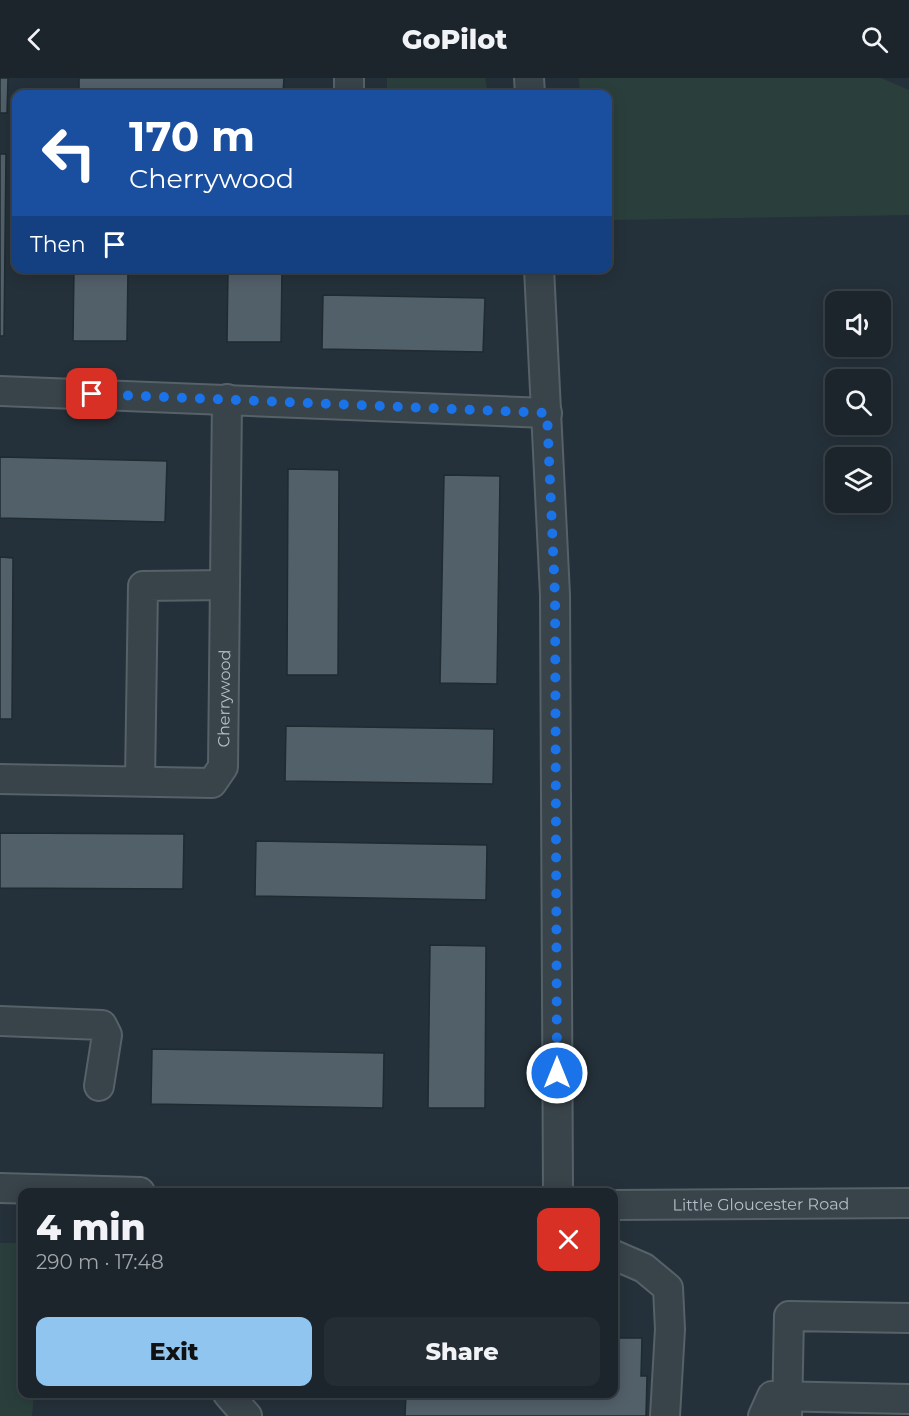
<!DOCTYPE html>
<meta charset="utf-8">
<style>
body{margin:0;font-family:Montserrat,sans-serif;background:#252d34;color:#f1f3f6;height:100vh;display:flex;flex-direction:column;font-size:22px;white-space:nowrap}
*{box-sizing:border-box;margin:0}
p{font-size:20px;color:#a0a5a9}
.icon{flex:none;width:33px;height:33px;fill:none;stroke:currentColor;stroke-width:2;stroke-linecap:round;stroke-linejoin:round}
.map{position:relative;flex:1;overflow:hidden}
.drawer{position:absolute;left:18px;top:1110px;width:600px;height:210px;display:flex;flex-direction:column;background:#1c252c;border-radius:12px;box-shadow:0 3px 15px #0003,0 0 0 2px #3a4248}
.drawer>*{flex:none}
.hud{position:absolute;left:12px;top:12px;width:600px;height:183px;border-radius:12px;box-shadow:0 3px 15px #0003,0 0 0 2px #3a4248;background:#1a4fa0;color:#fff;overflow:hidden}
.tools{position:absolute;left:825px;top:213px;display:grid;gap:12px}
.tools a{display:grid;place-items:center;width:66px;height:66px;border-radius:12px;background:#1c252c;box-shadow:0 3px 15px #0003,0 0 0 2px #3a4248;font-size:30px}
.pin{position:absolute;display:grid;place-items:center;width:51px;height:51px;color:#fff;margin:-26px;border-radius:12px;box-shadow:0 3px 9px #0006}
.me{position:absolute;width:66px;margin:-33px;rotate:0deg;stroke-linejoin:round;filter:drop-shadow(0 0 4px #0008)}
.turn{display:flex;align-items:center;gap:21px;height:126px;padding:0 18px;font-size:27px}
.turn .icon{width:78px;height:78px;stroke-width:2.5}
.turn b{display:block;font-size:42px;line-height:51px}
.then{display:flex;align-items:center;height:57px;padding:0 18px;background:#0003;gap:12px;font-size:22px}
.round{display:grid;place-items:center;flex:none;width:63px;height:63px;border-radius:12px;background:#252d34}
.head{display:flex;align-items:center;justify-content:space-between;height:102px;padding:0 18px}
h1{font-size:36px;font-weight:800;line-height:45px}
.action{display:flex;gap:12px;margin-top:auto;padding:12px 18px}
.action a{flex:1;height:69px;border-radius:12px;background:#90c5ef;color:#111;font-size:24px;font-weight:800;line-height:69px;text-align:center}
.action a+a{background:#252d34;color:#f1f3f6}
header{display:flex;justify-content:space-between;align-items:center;height:78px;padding:0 18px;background:#1c252c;font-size:27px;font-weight:800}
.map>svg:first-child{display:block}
</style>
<header><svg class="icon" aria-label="back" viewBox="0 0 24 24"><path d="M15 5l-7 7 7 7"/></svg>GoPilot<svg class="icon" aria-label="search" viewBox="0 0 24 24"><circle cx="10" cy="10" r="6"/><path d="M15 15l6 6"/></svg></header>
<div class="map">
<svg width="909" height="1338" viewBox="0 0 909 1338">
<rect width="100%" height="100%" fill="#25313a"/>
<path fill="#2a3f3c" d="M387,0H485L488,16H387Z
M579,0H881L909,12V137L608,142V16H580Z
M0,1165H22V1316H34L32,1338H0Z"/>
<path fill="#52606a" stroke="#1f2a31" stroke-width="1.5" d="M0,0H8L7,35H0Z
M79,0H284L283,16H79Z
M0,76H6L4,258H0Z
M74,190H128L127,263H73Z
M228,190H282L281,264H227Z
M323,217L485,220L483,274L322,271Z
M0,379L167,383L165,444L0,440Z
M288,391L339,392L338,597H287Z
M444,397L500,398L497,606L440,605Z
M0,479L13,480L12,641H0Z
M286,648L494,651L493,706L285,703Z
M0,755L184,756L183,811L0,810Z
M256,763L487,767L486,822L255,818Z
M430,867L486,868L485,1030H428Z
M152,971L384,975L383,1030L151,1026Z
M614,1240H616V1260H642L641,1298H647L646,1338H405L406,1316H614Z"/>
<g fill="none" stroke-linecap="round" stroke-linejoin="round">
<g stroke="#566168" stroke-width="32">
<g id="minor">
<path d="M529,0L530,16"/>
<path d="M349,16V0"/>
<path d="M539,190L555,517L558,1114"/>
<path d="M0,313L547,335"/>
<path id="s1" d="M0,701L212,705L223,689L227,321"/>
<path d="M140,703L143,508L225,507"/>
<path d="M0,943L102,947L107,957L99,1008"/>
<path d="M0,1110L140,1114"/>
<path id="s2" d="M614,1127L909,1125"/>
<path d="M614,1177L644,1190L668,1210L670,1251L665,1338"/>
<path d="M228,1316L247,1338"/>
<path d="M763,1338L772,1318L909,1321"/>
<path d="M787,1338L789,1238L909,1240"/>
</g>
</g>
<use href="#minor" stroke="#38434a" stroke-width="28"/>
</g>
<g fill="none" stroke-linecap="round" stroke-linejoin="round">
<path stroke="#1a73e8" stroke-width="10" stroke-dasharray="0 18" d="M92,316L547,335L555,517L557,995"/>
</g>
<g text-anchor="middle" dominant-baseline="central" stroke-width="5" stroke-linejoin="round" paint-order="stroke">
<g font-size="16" fill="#b4bec6" stroke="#1d282f">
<text stroke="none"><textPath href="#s1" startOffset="300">Cherrywood</textPath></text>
<text stroke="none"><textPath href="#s2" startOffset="147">Little Gloucester Road</textPath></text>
</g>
</g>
</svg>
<div class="tools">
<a><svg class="icon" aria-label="sound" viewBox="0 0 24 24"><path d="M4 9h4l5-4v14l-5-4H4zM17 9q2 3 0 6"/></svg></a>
<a><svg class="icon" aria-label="search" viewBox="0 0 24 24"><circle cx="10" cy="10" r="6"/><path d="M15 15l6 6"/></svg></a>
<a><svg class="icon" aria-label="layers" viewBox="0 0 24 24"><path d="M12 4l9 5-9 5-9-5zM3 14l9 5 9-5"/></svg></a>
</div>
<div class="pin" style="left:92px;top:316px;background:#d93025"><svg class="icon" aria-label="arrive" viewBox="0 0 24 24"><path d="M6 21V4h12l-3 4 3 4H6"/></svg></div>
<svg class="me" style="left:557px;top:995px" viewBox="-20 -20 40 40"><circle r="17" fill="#1a73e8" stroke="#fff" stroke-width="3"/><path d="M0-11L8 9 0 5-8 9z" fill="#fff"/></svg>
<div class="hud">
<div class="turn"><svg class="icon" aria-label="left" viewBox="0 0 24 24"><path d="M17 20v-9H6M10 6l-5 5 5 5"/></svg><div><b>170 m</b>Cherrywood</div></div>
<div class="then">Then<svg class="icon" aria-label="arrive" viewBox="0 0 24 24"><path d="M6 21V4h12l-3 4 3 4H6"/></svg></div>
</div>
<section class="drawer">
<div class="head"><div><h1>4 min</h1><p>290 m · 17:48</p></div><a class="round" style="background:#d93025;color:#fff"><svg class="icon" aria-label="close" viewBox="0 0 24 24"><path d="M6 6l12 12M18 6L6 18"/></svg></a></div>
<div class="action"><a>Exit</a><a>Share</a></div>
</section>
</div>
